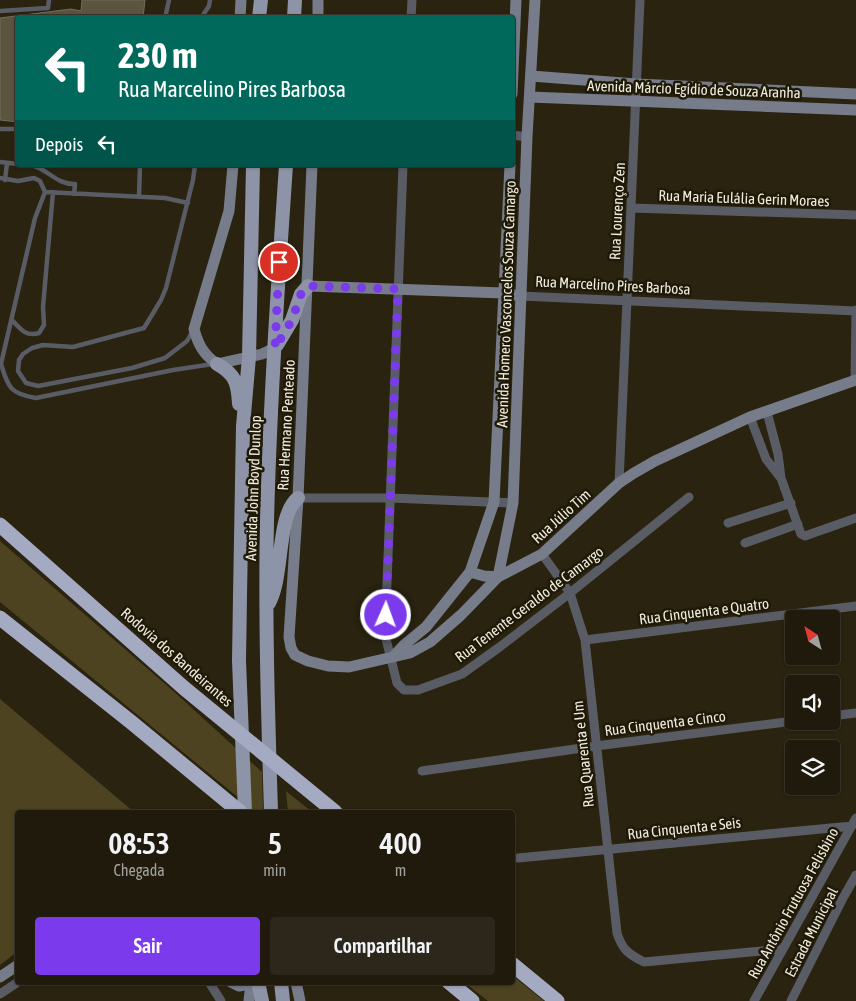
<!DOCTYPE html>
<html lang="pt">
<meta charset="utf-8">
<style>
body{margin:0;font-family:"Asap Condensed",sans-serif;background:#2c271a;color:#f1f3f6;height:100vh;display:flex;flex-direction:column;font-size:19px;white-space:nowrap}
*{box-sizing:border-box;margin:0}
p{font-size:16px;color:#a1a19d}
.icon{flex:none;width:28px;height:28px;fill:none;stroke:currentColor;stroke-width:2;stroke-linecap:round;stroke-linejoin:round}
.map{position:relative;flex:1;overflow:hidden}
.panel{position:absolute;left:15px;top:810px;width:500px;height:175px;display:flex;flex-direction:column;background:#1f1a0c;border-radius:5px;box-shadow:0 1px 4px #0004,0 0 0 1px #3c382d}
.panel>*{flex:none}
.banner{position:absolute;left:15px;top:15px;width:500px;height:152px;border-radius:5px;box-shadow:0 1px 4px #0004,0 0 0 1px #3c382d;background:#00695c;color:#fff;overflow:hidden}
.needle{width:32px;rotate:324deg}
.fabs{position:absolute;left:785px;top:610px;display:grid;gap:10px}
.fabs a{display:grid;place-items:center;width:55px;height:55px;border-radius:5px;background:#1f1a0c;box-shadow:0 1px 4px #0004,0 0 0 1px #3c382d;font-size:25px}
.pin{position:absolute;display:grid;place-items:center;width:42px;height:42px;color:#fff;margin:-21px;border:2px solid #fff;border-radius:50%;box-shadow:0 1px 5px #0007}
.me{position:absolute;width:55px;margin:-28px;rotate:2deg;stroke-linejoin:round;filter:drop-shadow(0 0 4px #0008)}
.turn{display:flex;align-items:center;gap:18px;height:105px;padding:0 20px;font-size:22px}
.turn .icon{width:65px;height:65px;stroke-width:2.5}
.turn b{display:block;font-size:35px;line-height:42px}
.then{display:flex;align-items:center;height:48px;padding:0 20px;background:#0003;gap:10px;font-size:19px}
.eta{display:flex;justify-content:space-evenly;align-items:center;height:85px;text-align:center}
.eta b{font-size:30px;font-weight:600;line-height:35px}
.primary-button{display:flex;gap:10px;margin-top:auto;padding:10px 20px}
.primary-button a{flex:1;height:58px;border-radius:5px;background:#7c3aed;color:#fff;font-size:20px;font-weight:600;line-height:58px;text-align:center}
.primary-button a+a{background:#2c271a;color:#f1f3f6}
.map>svg:first-child{display:block}
</style>
<div class="map">
<svg width="856" height="1001" viewBox="0 0 856 1001">
<rect width="100%" height="100%" fill="#292310"/>
<path fill="#4e4321" d="M0,541L171,689L262,772L263,812H256L0,602Z
M0,699L134,812H18L17,952L0,965Z
M286,791L312,812H288Z
M513,976L544,1001H488L465,983L512,982Z"/>
<path fill="#5b543f" stroke="#746d58" d="M82,0H145L143,18H18V122L0,120V18L71,9L81,11Z"/>
<g fill="none" stroke-linecap="round" stroke-linejoin="round">
<path stroke="#595c65" stroke-width="4.5" d="M0,11L48,8L49,0
M165,18L169,0
M201,18L209,6L210,0
M0,129H18
M0,162L18,164
M31,165C48,169 57,185 75,184L74,194
M0,178L18,181L34,178L40,181L45,192L35,218L1,364C8,388 11,394 36,398L173,370L213,364
M5,180L7,163
M45,192L165,198L188,203
M139,197L140,165
M12,320C20,329 26,337 39,333L44,325L43,307L53,192
M192,332L187,341L165,358L132,368L38,386L26,383L18,371L19,360L23,354L32,348L43,345L73,347L144,328L161,300L166,288L193,180L195,165"/>
<path stroke="#595c65" stroke-width="9" d="M411,18L412,0
M512,135L527,137
M403,165L385,635L397,683L404,690H418L462,674L501,646L570,593L689,497
M631,208L856,215
M521,296L856,311
M855,381L856,310
M767,412L778,454L781,478L801,534L805,536L856,518
M750,417L766,459L780,477
M619,483L640,0
M298,498H391L513,503
M728,523L791,503
M745,543L798,524
M542,554L570,593L585,640L617,933C622,949 628,954 644,962L782,949
M585,640L856,606
M831,716L856,713
M422,771L596,746L794,721
M518,858L852,826
M209,982L221,1001
M0,994L18,982
M754,1001L856,818
M791,1001L843,898L856,875"/>
<path stroke="#777c8a" stroke-width="11" d="M240,18L241,0
M318,18V0
M531,76L636,84L856,94
M512,94L516,0
M530,97L856,110
M233,165L229,211L194,329C198,344 203,354 217,364L262,354L275,348
M312,165L298,498L289,637L291,648L295,655L308,661L328,666L349,667L410,653L430,642L461,615L498,577L542,554L619,483L634,473L655,461L750,417L856,380
M308,286L503,293L521,296
M470,572L484,576L498,577
M498,577L513,503L527,137L535,0
M393,657L404,645L426,627L470,572L494,502L510,165
M0,977L18,965
M231,982L239,986L250,984
M296,982L300,1001
M249,1001L251,982"/>
<path stroke="#8e94a7" stroke-width="14" d="M259,18L261,0
M294,18L295,0
M277,345L292,320L301,294L308,286
M217,364C235,374 238,383 239,404
M269,603C284,576 276,516 298,498
M245,812L239,661L240,596L243,426L249,357L253,165
M271,812C268,715 265,618 267,521C270,402 278,283 286,165
M258,982L262,1001
M281,982L283,1001"/>
<path stroke="#a4aac1" stroke-width="15" d="M0,525L184,688L335,812
M0,618L131,722L240,812
M512,964L557,1001
M449,982L472,1001"/>
</g>
<g fill="none" stroke-linecap="round" stroke-linejoin="round">
<path stroke="#7c3aed" stroke-width="9" stroke-dasharray="0 16.2" d="M279,262L275,348L292,320L301,294L308,286L398,289L386,615"/>
</g>
<g text-anchor="middle" dominant-baseline="central" stroke-width="5" stroke-linejoin="round" paint-order="stroke">
<g font-size="15" fill="#efecdf" stroke="#1f1907">
<text transform="translate(694 89) rotate(2)">Avenida Márcio Egídio de Souza Aranha</text>
<text transform="translate(744 198) rotate(2)">Rua Maria Eulália Gerin Moraes</text>
<text transform="translate(617 211) rotate(-87)">Rua Lourenço Zen</text>
<text transform="translate(613 285) rotate(3)">Rua Marcelino Pires Barbosa</text>
<text transform="translate(506 304) rotate(-88)">Avenida Homero Vasconcelos Souza Camargo</text>
<text transform="translate(286 425) rotate(-87)">Rua Hermano Penteado</text>
<text transform="translate(253 488) rotate(-88)">Avenida John Boyd Dunlop</text>
<text transform="translate(561 516) rotate(-42)">Rua Júlio Tim</text>
<text transform="translate(529 604) rotate(-37)">Rua Tenente Geraldo de Camargo</text>
<text transform="translate(704 611) rotate(-7)">Rua Cinquenta e Quatro</text>
<text transform="translate(177 657) rotate(41)">Rodovia dos Bandeirantes</text>
<text transform="translate(665 723) rotate(-7)">Rua Cinquenta e Cinco</text>
<text transform="translate(583 754) rotate(-96)">Rua Quarenta e Um</text>
<text transform="translate(684 828) rotate(-6)">Rua Cinquenta e Seis</text>
<text transform="translate(793 903) rotate(-61)">Rua Antônio Frutuosa Felisbino</text>
<text transform="translate(811 932) rotate(-63)">Estrada Municipal</text>
</g>
</g>
</svg>
<div class="fabs">
<a><svg class="needle" viewBox="-14 -14 28 28"><path d="M0-13l5 13h-10z" fill="#e53935"/><path d="M0 13l5-13h-10z" fill="#a1a19d"/></svg></a>
<a><svg class="icon" aria-label="sound" viewBox="0 0 24 24"><path d="M4 9h4l5-4v14l-5-4H4zM17 9q2 3 0 6"/></svg></a>
<a><svg class="icon" aria-label="layers" viewBox="0 0 24 24"><path d="M12 4l9 5-9 5-9-5zM3 14l9 5 9-5"/></svg></a>
</div>
<div class="pin" style="left:279px;top:262px;background:#d93025"><svg class="icon" aria-label="arrive" viewBox="0 0 24 24"><path d="M6 21V4h12l-3 4 3 4H6"/></svg></div>
<svg class="me" style="left:386px;top:615px" viewBox="-20 -20 40 40"><circle r="17" fill="#7c3aed" stroke="#fff" stroke-width="3"/><path d="M0-11L8 9 0 5-8 9z" fill="#fff"/></svg>
<div class="banner">
<div class="turn"><svg class="icon" aria-label="left" viewBox="0 0 24 24"><path d="M17 20v-9H6M10 6l-5 5 5 5"/></svg><div><b>230 m</b>Rua Marcelino Pires Barbosa</div></div>
<div class="then">Depois<svg class="icon" aria-label="left" viewBox="0 0 24 24"><path d="M17 20v-9H6M10 6l-5 5 5 5"/></svg></div>
</div>
<section class="panel">
<div class="eta">
<div><b>08:53</b><p>Chegada</p></div>
<div><b>5</b><p>min</p></div>
<div><b>400</b><p>m</p></div>
</div>
<div class="primary-button"><a>Sair</a><a>Compartilhar</a></div>
</section>
</div>
